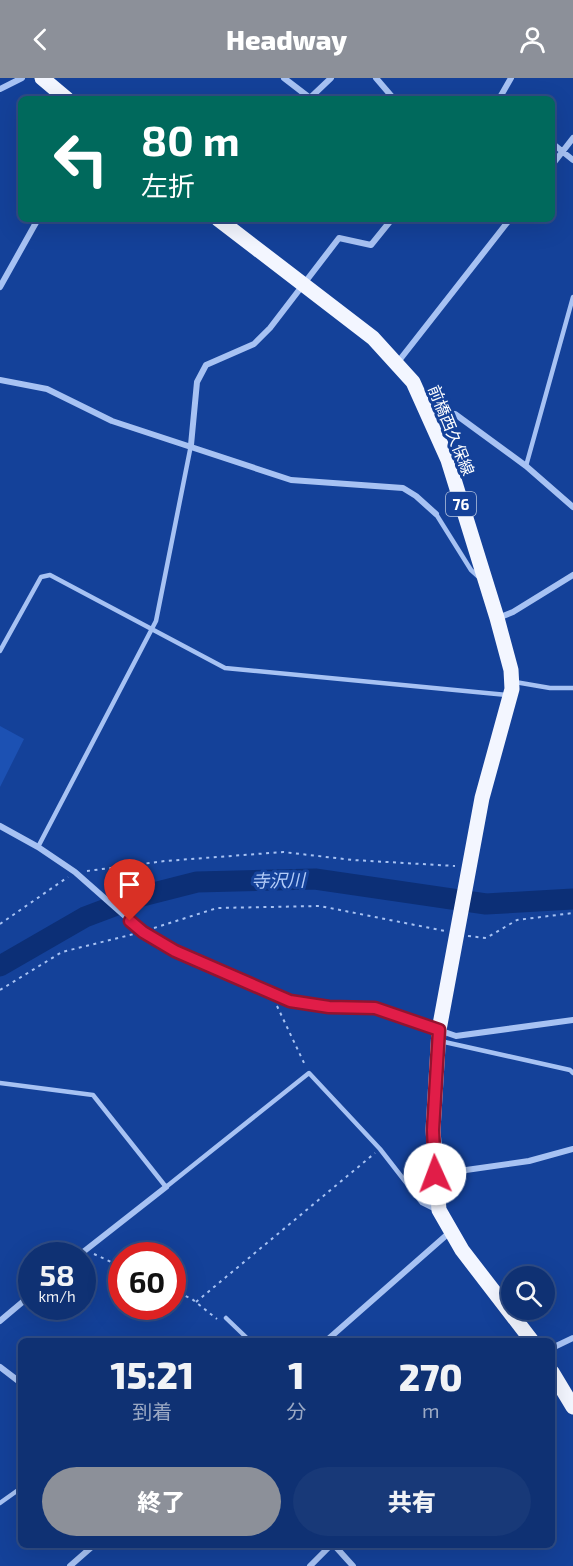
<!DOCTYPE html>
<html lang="ja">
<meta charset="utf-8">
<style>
body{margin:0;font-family:"Exo 2","Noto Sans JP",sans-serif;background:#183978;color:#f1f3f6;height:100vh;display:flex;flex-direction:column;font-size:22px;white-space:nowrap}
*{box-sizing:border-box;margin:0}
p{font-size:20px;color:#9ba9c4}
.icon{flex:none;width:33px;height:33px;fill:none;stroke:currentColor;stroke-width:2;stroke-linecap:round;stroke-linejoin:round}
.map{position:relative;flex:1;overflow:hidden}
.side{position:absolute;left:18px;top:1260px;width:537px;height:210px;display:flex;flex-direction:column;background:#0f3173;border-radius:9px;box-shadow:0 6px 24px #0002,0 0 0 2px #2f4c85}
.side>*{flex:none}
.hud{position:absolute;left:18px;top:18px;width:537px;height:126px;border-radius:9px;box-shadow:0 6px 24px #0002,0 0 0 2px #2f4c85;background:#00695c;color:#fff;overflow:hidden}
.fabs{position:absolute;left:501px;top:1188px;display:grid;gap:12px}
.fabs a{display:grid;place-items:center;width:54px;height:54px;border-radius:50%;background:#0f3173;box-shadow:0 6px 24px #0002,0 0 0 2px #2f4c85;font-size:30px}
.speed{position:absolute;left:18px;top:1164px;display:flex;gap:12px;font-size:30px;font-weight:700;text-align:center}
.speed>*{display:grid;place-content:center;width:78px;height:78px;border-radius:50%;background:#0f3173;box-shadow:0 6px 24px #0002,0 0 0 2px #2f4c85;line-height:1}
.speed small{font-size:15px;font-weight:400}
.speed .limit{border:9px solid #d22;background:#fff;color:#111}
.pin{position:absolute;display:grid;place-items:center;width:51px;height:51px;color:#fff;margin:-62px -26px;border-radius:50% 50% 50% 0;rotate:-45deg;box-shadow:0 0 6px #0007}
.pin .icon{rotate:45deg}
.me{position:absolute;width:66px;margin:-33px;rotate:358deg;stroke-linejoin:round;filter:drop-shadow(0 0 4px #0008)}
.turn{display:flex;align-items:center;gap:21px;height:126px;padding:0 24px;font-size:27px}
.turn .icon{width:78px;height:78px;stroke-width:2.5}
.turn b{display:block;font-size:42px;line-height:51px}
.eta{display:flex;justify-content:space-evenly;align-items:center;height:102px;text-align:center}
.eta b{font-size:36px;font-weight:800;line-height:42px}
.primary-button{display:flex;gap:12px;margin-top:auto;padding:12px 24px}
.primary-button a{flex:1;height:69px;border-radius:36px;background:#8c9099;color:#fff;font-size:24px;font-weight:800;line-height:69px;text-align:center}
.primary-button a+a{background:#183978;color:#f1f3f6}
header{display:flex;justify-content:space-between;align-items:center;height:78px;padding:0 24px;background:#8c9099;color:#fff;font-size:27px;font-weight:800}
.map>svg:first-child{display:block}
</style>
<header><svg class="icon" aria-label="back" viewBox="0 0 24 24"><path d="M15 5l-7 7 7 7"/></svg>Headway<svg class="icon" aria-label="person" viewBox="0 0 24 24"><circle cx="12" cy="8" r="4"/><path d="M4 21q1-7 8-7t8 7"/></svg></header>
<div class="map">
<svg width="573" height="1488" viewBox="0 0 573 1488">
<rect width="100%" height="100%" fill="#144199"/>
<path fill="#1c51b3" d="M0,648L24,661L0,709Z"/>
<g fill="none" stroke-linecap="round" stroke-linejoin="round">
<path stroke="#0c2f76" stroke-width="21" d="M0,888L85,839L138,819L197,804L315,801L486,826L573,821"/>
<path stroke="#a7c2f3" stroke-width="2" stroke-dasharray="3 4.5" stroke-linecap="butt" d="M87,793L165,783L283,774L353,782L455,788
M0,846L68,799
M154,850L217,830L320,828L445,853
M468,858L486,860L517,842L573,835
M0,912L62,874L134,856
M277,928L305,987
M94,1176L122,1189
M172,1212L192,1221L217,1241
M196,1224L375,1075"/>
<path stroke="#a7c2f3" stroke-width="4.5" d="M526,388L573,219
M436,436L471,492L481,501
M0,573L41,499L50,497L225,590L507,617
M515,604L550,610H573
M38,769L156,543L191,367
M440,963L570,992L573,995
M0,1005L93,1017L166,1109L309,995L380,1071L422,1125L436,1132
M226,1240L250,1263
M0,1425L21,1410"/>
<path stroke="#a7c2f3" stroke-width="6" d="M284,0L310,20L331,0
M376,0L394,21
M0,11L22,0
M499,21L511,0
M552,65L573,82
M552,87L573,60
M0,209L38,141
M398,284L510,141
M0,302L47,311L112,343L291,402L403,410L416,418L436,436
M431,342L442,335L455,336L526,388L573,429
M191,367L197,304L206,287L254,266L270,250L339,160L371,167L392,141
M498,540L513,534L573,497
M0,748L38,769L75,794L143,854L175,873L290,923L329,929L375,930L456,958L573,942
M438,1096L529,1083L573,1071
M78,1178L166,1109
M0,1243L32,1216
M326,1263L450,1154
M552,1270L573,1260
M0,1289L21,1305
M334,1467L353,1488
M70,1488L94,1467
M310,1488L331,1467"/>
<path stroke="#f3f6ff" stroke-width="15" d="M42,0L67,21
M218,141L373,260L413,304L448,382L497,540L511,592L512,611L482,720L439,952L433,1052L439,1132L462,1172L532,1263
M552,1294L573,1329"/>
</g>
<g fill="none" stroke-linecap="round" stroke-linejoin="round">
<g stroke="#92132f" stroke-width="15">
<path id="route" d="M130,843L143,854L175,873L290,923L329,929L375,930L439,952L433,1052L435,1096"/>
</g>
<use href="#route" stroke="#e11d48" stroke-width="10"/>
</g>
<g text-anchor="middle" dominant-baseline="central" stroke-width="6" stroke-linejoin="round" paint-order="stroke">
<rect fill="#144199" stroke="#b8c6e0" stroke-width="1.5" x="446" y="414" width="30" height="24" rx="4.5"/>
<g font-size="15" font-weight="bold" fill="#fff">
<text x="461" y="426">76</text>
</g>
<g font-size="16" fill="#fff" stroke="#144199">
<text transform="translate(452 352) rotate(68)">前橋西久保線</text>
</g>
<g font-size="18" font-style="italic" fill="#b4cdf9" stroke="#144199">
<text transform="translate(278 802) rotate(-1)">寺沢川</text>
</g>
</g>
</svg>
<div class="fabs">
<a><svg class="icon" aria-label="search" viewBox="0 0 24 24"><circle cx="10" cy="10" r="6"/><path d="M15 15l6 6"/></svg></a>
</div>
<div class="speed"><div>58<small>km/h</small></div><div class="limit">60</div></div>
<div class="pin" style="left:130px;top:843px;background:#d93025"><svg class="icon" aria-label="arrive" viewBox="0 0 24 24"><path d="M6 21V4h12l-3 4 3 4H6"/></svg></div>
<svg class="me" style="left:435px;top:1096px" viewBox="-20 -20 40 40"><circle r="19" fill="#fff"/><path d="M0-13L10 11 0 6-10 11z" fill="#e11d48"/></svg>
<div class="hud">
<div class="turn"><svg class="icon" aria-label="left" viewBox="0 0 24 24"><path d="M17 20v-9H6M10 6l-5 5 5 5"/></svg><div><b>80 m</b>左折</div></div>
</div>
<section class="side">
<div class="eta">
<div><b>15:21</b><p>到着</p></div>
<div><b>1</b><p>分</p></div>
<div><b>270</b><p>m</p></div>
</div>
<div class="primary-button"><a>終了</a><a>共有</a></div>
</section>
</div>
